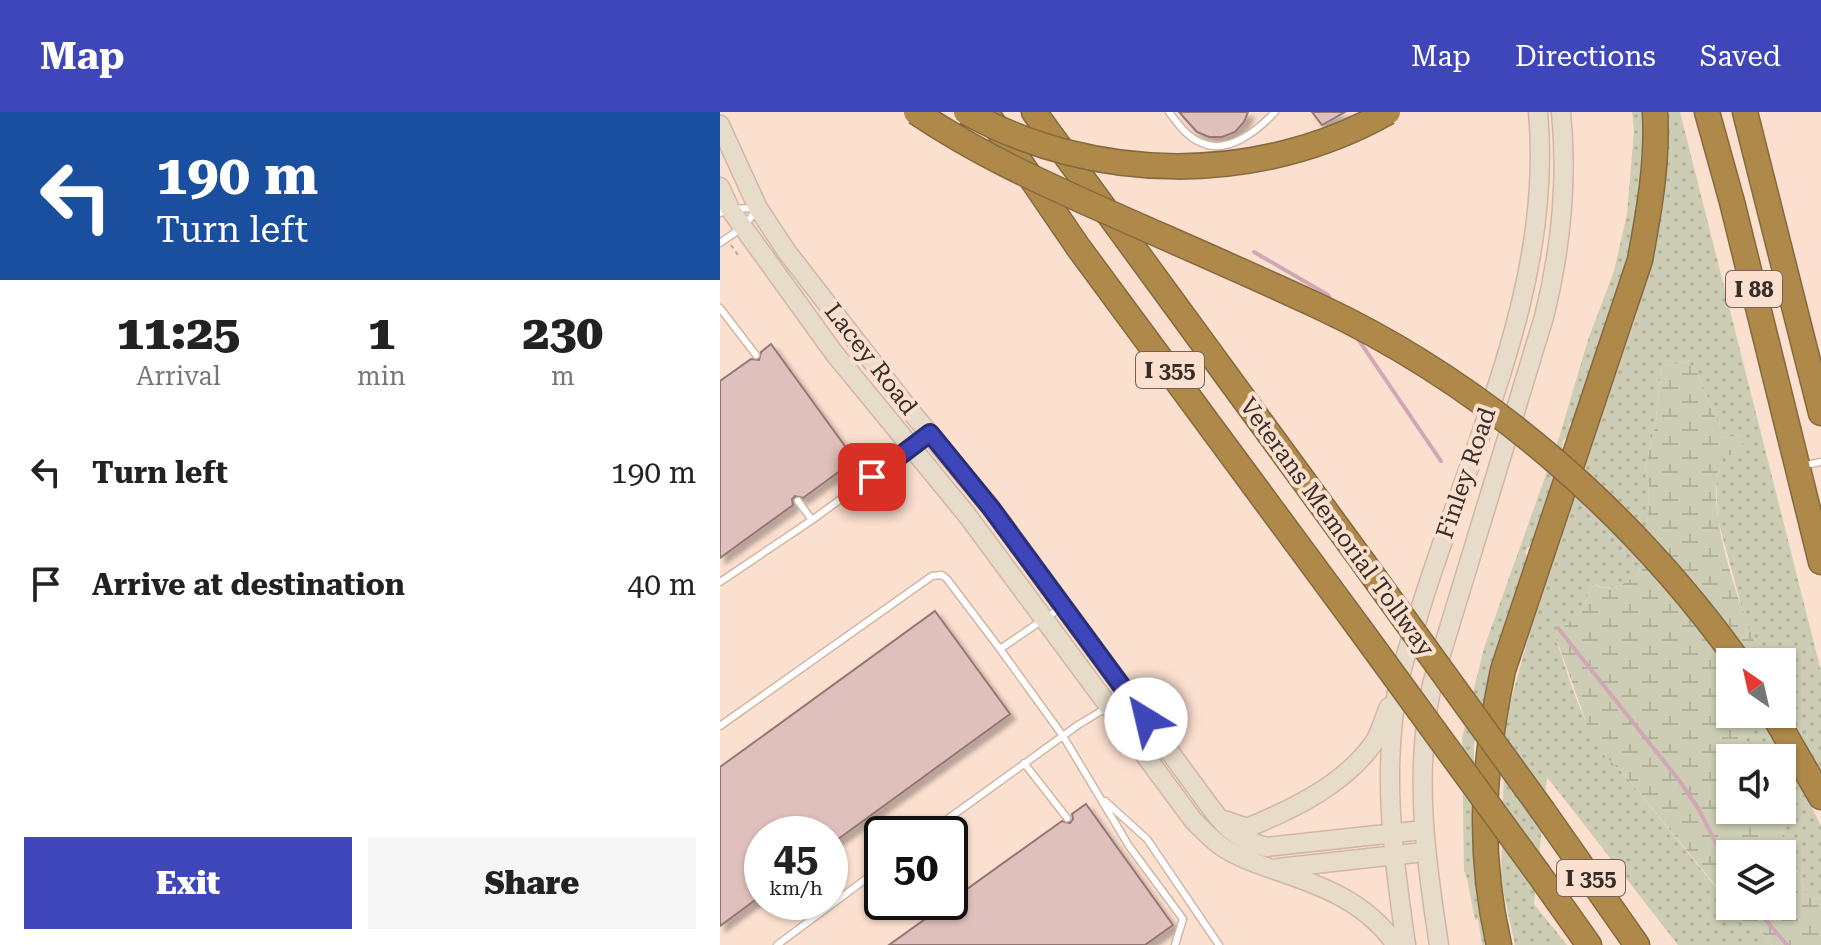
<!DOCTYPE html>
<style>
body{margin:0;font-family:"Roboto Serif",serif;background:#f6f6f6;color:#222;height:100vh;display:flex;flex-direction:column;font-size:30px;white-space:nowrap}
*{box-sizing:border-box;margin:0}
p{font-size:26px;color:#767676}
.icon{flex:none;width:44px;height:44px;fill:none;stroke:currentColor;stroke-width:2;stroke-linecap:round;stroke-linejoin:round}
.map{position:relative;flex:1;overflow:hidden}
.drawer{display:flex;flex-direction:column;background:#fff;width:720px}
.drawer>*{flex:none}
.top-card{background:#1a4fa0;color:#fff;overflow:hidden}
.needle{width:52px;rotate:326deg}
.buttons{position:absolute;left:996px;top:536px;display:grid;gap:16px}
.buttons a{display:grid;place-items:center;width:80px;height:80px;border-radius:0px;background:#fff;box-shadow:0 2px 6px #0004;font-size:40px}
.speed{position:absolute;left:24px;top:704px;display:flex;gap:16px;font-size:40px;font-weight:700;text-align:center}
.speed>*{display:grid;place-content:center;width:104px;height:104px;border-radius:50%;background:#fff;box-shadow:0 2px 6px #0004;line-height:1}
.speed small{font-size:20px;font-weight:400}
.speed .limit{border:4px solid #111;border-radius:12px;background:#fff;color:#111}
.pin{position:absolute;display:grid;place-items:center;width:68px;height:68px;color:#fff;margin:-34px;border-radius:16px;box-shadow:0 4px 12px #0006}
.me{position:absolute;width:88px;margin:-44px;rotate:324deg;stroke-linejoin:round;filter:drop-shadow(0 0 6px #0008)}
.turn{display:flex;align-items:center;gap:28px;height:168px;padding:0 24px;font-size:36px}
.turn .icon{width:104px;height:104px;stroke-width:2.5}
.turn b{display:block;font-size:56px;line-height:68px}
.eta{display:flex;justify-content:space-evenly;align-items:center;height:136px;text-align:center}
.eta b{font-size:48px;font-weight:800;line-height:56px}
.primary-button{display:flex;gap:16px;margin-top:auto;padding:16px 24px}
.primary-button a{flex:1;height:92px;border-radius:0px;background:#3e46ba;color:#fff;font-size:32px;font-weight:800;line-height:92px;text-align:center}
.primary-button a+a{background:#f6f6f6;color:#222}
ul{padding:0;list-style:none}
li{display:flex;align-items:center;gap:24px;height:112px;padding:0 24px}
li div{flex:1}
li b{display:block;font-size:30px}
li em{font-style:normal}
header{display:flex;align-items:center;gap:48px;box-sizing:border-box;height:112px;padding:0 40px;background:#3e46ba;color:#fff}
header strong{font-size:38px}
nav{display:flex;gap:44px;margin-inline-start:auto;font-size:28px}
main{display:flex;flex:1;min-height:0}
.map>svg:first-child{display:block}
</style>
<header>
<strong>Map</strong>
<nav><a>Map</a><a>Directions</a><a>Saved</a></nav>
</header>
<main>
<section class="drawer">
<div class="top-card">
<div class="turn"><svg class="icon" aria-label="left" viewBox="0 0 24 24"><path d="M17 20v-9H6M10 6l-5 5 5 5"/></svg><div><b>190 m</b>Turn left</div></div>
</div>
<div class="eta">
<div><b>11:25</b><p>Arrival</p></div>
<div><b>1</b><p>min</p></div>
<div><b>230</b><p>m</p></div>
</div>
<ul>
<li><svg class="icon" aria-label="left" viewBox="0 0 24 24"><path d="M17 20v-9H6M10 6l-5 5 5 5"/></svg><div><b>Turn left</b></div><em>190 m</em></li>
<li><svg class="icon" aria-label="arrive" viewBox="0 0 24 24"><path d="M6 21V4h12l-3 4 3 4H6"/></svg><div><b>Arrive at destination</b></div><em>40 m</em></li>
</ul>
<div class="primary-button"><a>Exit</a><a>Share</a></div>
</section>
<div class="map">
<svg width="1101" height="833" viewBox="0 0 1101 833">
<defs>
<pattern id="grass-dots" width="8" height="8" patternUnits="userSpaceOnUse" patternTransform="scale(2)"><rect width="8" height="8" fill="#cccdb4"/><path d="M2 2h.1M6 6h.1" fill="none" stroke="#b0b09b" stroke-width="1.8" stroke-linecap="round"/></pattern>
<pattern id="wetland-marsh" width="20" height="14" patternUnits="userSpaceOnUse" patternTransform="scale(2)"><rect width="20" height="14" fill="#cccdb4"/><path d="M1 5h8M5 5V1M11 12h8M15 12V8" fill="none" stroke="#b0b09b"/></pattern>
<filter id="shadow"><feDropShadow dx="5.5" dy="5.5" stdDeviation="2" flood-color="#0004"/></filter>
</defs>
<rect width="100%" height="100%" fill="#fbdfcf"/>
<path fill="url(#grass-dots)" d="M912,0H922C922,29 923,57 920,86C912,162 879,237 855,309L849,312L851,322L843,328L842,335L846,338L813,435H808L805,441L809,446L768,574L754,632L753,735L759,778L771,833H762L758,807L755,808L747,766L744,759L742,626L764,536L839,326L868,228L894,159L907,102L914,19Z
M947,0H960L1101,559V673L1072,655L1101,714V787L1086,782L1055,698H1062V646H1033L1015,602H1062V550H1040L1023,500L998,408L996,366L1003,345L1021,323L1004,326L977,260L968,250L941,254L936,309L925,357L929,373L927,414L919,461C904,474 892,480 872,472L862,498L835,523C852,575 864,624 904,662L1029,816L1039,817L1052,833H958L827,665L814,792L847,833H795L781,768L785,610L816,497L917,201L934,138L947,51Z"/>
<path fill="url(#wetland-marsh)" d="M968,250L977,260L1004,326L1021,323L1025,338L1003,345C1001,353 996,361 996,369C993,423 1022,498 1041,548L1010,550V602H1015L1033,646H1010V698H1055L1086,782L1101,787V833H1052L1039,817H1029L1012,794H1062V742H1010V791L904,662L883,642L868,615L835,523L862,498L872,472C892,481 904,473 919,461L927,414L929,373L925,357L936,309L941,254Z"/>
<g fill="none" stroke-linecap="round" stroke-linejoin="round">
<path stroke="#d2a7b5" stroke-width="4" d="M534,140L608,183L612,190
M638,227L721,349
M838,516L958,667L978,696L1010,758
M1034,794L1067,833"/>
</g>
<path fill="#e0c0bc" stroke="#947673" stroke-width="2" filter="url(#shadow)" d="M459,0H528L524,10L515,20L502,25H489L477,20Z
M592,0H625L602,13Z
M51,232L135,348L83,386L75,384L72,387L73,393L0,446V269L31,247L39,248L41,240Z
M215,499L290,602L110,733V722H42V783L0,814V655Z
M366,692L453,813L425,833H169L342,709L350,711L353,707L352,702Z"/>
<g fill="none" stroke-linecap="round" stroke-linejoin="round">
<g stroke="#d1b6a7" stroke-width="9">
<path id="lane" d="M449,0C458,12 467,25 482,31C508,43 538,18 555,0
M0,101L10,97L34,96
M0,131L23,115L36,99
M0,196L36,243
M1081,354L1101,350
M78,389L92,408
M0,470L92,408L206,325
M280,537L343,624L409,734L463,807L455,833
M0,614L212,464L222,463L227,467L280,537L339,497
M304,651L347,706
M385,689L427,727L499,833
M207,722L358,613L406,584
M57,833L162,755"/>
</g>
<g stroke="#d1b6a7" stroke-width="21">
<path id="secondary" d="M0,13L38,96L67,140L188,296L271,396L480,681C502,711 509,724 546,735L703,718
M0,75L10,97L114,241L247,403L473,708C482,717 491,727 501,734C515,744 535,751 552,757C600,773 646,789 676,833
M504,708L527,716C573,697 626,672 655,629C661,619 664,606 669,595
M558,756L704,740
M686,833C673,744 660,650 681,561C686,540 694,519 700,498C750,335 834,175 818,0
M719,833C705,743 694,663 712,572L824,205C841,137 848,70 841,0"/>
</g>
<g stroke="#85693e" stroke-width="27">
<path id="highway" d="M314,0L643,450
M987,0L1012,90L1101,450
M1025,0L1101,301
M272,9L358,135L637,513
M1053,602L1101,685
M823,699L917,833
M818,761L869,833
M779,833C757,738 763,652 783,558L920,148C929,99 938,50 935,0"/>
</g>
<path stroke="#bda79a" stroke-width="2" stroke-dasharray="4 4" stroke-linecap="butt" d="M11,133L20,146"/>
<use href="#lane" stroke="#fff" stroke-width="6"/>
<use href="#secondary" stroke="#e7dcc9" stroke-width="18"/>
<use href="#highway" stroke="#ae894a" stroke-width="24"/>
<g stroke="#85693e" stroke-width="27" stroke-linecap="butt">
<path id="highway-bridge" d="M196,0C255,40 318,69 383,98C455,130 527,161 598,194C765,272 912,401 1019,550
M246,0C375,72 539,73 668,0
M643,450L823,699
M637,513L818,761"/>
</g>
<use href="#highway-bridge" stroke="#ae894a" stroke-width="24"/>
</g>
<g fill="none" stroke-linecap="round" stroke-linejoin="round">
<g stroke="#282e79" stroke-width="20">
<path id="route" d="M152,365L210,321L271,396L426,607"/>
</g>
<use href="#route" stroke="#3e46ba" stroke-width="14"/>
</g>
<g text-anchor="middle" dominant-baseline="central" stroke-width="8" stroke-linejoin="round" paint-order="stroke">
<g fill="#fbdfcf" stroke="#726359" stroke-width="2">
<rect x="1006" y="159" width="56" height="36" rx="6"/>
<rect x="416" y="240" width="68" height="36" rx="6"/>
<rect x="837" y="748" width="68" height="36" rx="6"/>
</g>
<g font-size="22" font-weight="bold" fill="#382e27">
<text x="1034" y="177">I 88</text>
<text x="450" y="258">I 355</text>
<text x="871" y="766">I 355</text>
</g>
<g font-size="24" fill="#382e27" stroke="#fbdfcf">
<text transform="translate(151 247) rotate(52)">Lacey Road</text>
<text transform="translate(746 361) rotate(-71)">Finley Road</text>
<text transform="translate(617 415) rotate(54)">Veterans Memorial Tollway</text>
</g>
</g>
</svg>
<div class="buttons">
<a><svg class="needle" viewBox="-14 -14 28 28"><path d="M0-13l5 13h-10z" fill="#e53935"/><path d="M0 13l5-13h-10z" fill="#767676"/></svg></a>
<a><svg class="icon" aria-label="sound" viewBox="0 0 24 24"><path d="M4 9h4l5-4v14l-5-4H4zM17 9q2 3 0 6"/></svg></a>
<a><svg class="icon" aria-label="layers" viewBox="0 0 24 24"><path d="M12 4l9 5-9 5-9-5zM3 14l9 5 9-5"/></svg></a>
</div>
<div class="speed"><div>45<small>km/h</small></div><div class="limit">50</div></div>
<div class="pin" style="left:152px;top:365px;background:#d93025"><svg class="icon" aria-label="arrive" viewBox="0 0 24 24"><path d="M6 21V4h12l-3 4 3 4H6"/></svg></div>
<svg class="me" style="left:426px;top:607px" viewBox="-20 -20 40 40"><circle r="19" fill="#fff"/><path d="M0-13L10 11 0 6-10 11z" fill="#3e46ba"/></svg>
</div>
</main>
